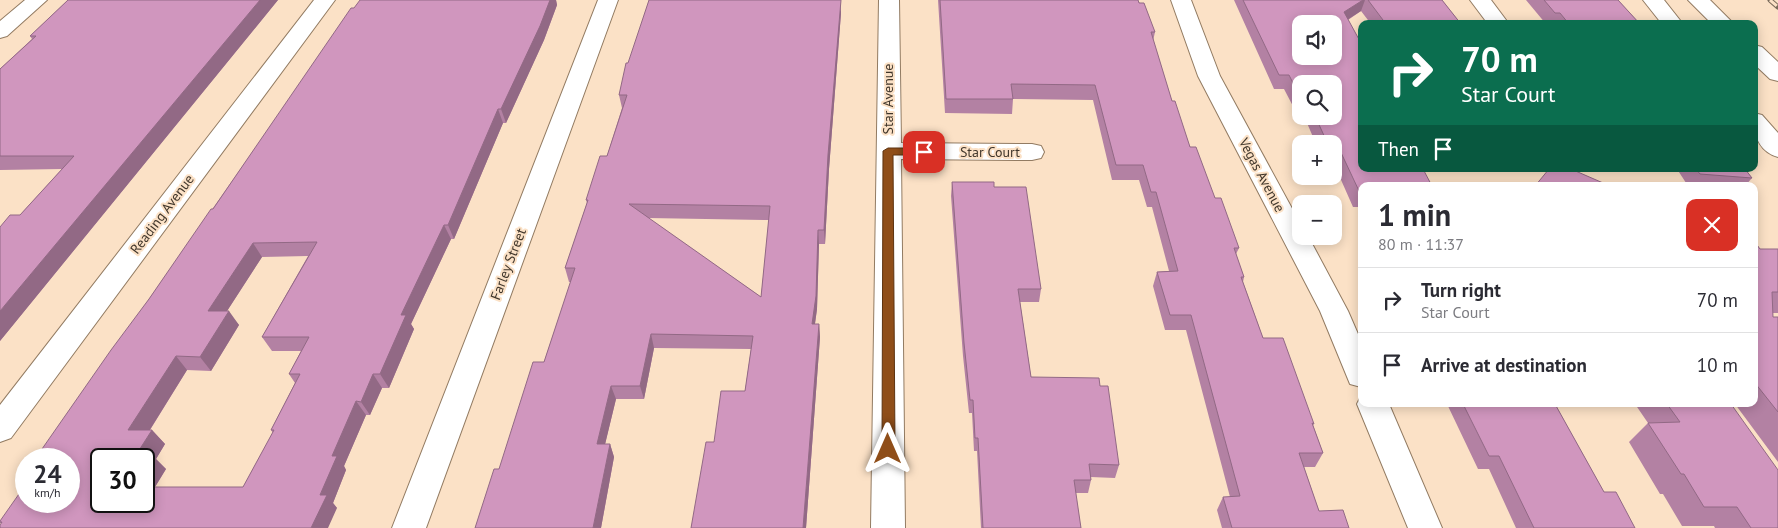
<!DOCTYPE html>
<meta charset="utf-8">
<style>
body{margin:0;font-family:"PT Sans",sans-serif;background:#f7f7f7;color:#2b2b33;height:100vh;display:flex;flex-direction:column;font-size:19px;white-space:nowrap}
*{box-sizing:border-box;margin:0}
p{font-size:16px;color:#7c7c81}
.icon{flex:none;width:28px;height:28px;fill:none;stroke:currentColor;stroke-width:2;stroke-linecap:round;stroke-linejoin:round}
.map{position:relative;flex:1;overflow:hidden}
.side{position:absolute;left:1358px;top:182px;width:400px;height:225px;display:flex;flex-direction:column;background:#fff;border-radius:10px;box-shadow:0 2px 12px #0003}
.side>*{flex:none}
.hud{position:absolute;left:1358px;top:20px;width:400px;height:152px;border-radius:10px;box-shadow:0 2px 12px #0003;background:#0b6e4f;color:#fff;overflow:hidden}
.tools{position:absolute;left:1292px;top:15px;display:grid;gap:10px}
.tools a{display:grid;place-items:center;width:50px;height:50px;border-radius:10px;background:#fff;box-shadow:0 2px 12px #0003;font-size:25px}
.speed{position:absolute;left:15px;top:448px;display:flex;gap:10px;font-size:25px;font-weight:700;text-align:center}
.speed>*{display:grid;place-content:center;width:65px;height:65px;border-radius:50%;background:#fff;box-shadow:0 2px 12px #0003;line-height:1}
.speed small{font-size:12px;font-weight:400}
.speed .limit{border:2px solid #111;border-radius:8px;background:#fff;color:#111}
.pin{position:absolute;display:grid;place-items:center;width:42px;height:42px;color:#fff;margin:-21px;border-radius:10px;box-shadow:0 2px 8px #0006}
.me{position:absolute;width:55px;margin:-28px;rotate:0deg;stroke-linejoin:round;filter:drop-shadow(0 0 4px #0008)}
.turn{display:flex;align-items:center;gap:18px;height:105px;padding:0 20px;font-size:22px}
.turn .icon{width:65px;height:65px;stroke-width:2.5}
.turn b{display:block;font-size:35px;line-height:42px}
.then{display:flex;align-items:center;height:48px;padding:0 20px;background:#0003;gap:10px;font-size:19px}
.round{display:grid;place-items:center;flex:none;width:52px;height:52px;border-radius:10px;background:#f7f7f7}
.overview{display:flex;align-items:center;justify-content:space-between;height:85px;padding:0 20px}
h1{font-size:30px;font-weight:800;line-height:38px}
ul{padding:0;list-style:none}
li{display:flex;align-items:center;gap:15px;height:65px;padding:0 20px;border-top:1px solid #e1e1e2}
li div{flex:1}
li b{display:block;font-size:19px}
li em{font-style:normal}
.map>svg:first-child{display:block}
</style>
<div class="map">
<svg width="1778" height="528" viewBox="0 0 1778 528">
<rect width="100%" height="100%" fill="#fbe1c6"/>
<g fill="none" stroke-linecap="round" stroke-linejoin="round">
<g stroke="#927b62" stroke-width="2">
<path id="minor" d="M25,0H47L7,36L0,38V21Z
M314,0H335L11,438L0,442V405Z
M598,0H618L426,528H392Z
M879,0H899L901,143L1032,144L1041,146L1044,152L1041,158L1032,160L901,159L905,528H871Z
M1171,0H1191L1220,76L1301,225V236H1308L1348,311L1361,341V387L1350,384L1320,311L1198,76Z
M1470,0H1491L1509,24H1488Z
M1361,396V404H1389L1442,528H1408L1357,404Z"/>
</g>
<g stroke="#927b62" stroke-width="2">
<path id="highway" d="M1643,0H1664L1683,24H1662Z
M1688,0H1710L1734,24H1712Z
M1754,45L1762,47L1778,62V81L1770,79L1754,64Z
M1754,113L1762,115L1778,133V157C1757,151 1753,132 1754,113Z"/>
</g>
<use href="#minor" fill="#fff" fill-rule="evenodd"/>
<use href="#highway" fill="#fff" fill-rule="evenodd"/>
<g stroke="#7a6b5b" stroke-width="5">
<path id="rail" d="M1770,0L1778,7"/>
</g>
<use href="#rail" stroke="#fbe1c6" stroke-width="3" stroke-dasharray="9" stroke-linecap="butt"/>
</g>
<path fill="#b381a3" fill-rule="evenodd" d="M68,0H278L0,341L20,215L62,169L0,170V69L32,39L30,36Z
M556,0L557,5L544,40L506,123H503L454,239H451L411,324L414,329L389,388H382L370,415H366L344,466L346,470L333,503L337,508L1,523H0V521L26,501L149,299L354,8ZM308,256L262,337L272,351H301L289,374L295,383L271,430L273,433L243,487H155L166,469L156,459L165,444L152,430H150L187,370L211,371L239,325L227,311L262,257Z
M649,0H836L841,13L829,169L825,244H819L817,309L815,324H819L820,337L806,528H691L714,442L745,391L751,349L654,348L644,399H616L605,444H610L614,457L601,528H475L544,362L571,282H569L565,268L587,203L586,200L607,156L622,108L619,95ZM648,218L769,220L761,297Z
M938,0H1138L1155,32L1153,41L1172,101L1190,147L1239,248L1236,254L1244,277L1243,282L1263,338L1314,424L1313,425L1323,453L1315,467H1304L1319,511L1349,528H1222L1217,510L1223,497H1230L1186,330H1165L1153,286L1157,272L1169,271L1152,207H1147L1139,180H1112L1093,100L1013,99L1012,114L945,113Z
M1234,0H1442L1461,24H1371L1361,11L1348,20L1361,186V209L1360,207H1353L1334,164V144H1316L1304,116H1334L1301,84V111V110H1295L1284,89H1274Z
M1526,0H1618L1640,24H1546Z
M1481,169H1523L1482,171Z
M1677,169H1745L1752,178L1745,186H1688Z
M952,182L994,187L1041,289L1039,302H1020L1031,377L1100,386L1119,465L1115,478L1091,477V480L1088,493H1075L1081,528H981L977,451H974L972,413H969L963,356L951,196Z
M1754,241L1760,249H1778V313H1773V317H1778V462L1735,404H1754Z
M1447,404H1555L1604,492L1635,528H1516L1489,469H1478Z
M1635,404H1731L1778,528H1715L1714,526H1682L1663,494H1660L1629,442L1648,423Z"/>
<path fill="#926985" d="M260,0H278L0,341V311Z
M550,0H556L557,5L544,40L506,123L501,109Z
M841,0V13L829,169L825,244L824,230L828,155Z
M1363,0H1365L1361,11L1339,25L1344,12Z
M498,109L503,123L454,239L448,225Z
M444,225L451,239L411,324L414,329L389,388L380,374L401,315Z
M818,230L819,244L817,309L813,337L812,324Z
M253,243L262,257L218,325L208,311Z
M229,311L239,325L211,371L200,357Z
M819,324L820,337L806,528H803Z
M651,334L654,348L644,399L640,386Z
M176,356L187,370L141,444L128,430Z
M373,374L382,388L370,415L361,402Z
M611,386L616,399L602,457L597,444Z
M356,401L366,415L344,466L346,470L333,503L337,508L328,528H311L332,456Z
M152,430L165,444L156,459L166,469L147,500L144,497V470L136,455Z
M610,444L614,457L601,528H593Z"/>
<path fill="#d096be" stroke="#926985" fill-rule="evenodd" d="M68,0H260L0,311V227L10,215H20L74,156H0V69L36,36H30Z
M360,0H550L540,26L501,109H498L448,225H444L401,315H406L380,374H373L361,402L356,401L332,456H337L320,495H327L311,528H0V525L2,522H0V521L26,484V501H69V459H35L111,350L149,299L211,209H213L351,8H354ZM317,242L262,337H309L289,374H300L271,430H274L243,487H144V501H101V459H144V470L152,455H136L152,430H128L176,356L200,357L229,311H208L253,243Z
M649,0H841L828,155L824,230H818L816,296L812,324H819L803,528H691L706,442H714L721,391H745L753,336L651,334L640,386H611L597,444H610L593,528H475L494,469H499L533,362H544L575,268H565L588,200H586L600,156H607L627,95H619L626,63H628ZM629,204L770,206L761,297Z
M940,0H1138L1139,3H1144L1155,32H1151L1172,101H1175L1190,147H1196L1215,198H1221L1239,248H1234L1244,277H1241L1263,338H1283L1314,424L1312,423L1323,453H1299L1319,511L1343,510L1349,528H1232L1223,497L1240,496L1191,315H1170L1157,272L1178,271L1156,192H1151L1143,165H1116L1095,85L1011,84L1013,99H946Z
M1243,0H1363L1344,12L1361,43V169H1423L1432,186H1361V193H1360L1336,142H1327L1315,116H1334V84H1301V97H1300L1289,75H1279ZM1301,24H1334V56H1301Z
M1368,0H1442L1461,24H1386Z
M1544,0H1618L1640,24H1569L1560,13H1555Z
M1549,169H1571L1610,186H1535Z
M1696,169H1745L1752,178L1700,174Z
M952,182H994V187H1026L1041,289H1018L1031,377L1099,378L1100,386H1108L1119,465L1089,464L1091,480H1074L1081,528H983L978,438H975L973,400H970L964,343Z
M1754,241L1760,249H1778V292H1772L1773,317H1778V412L1755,383H1754Z
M1463,404H1555L1604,492H1616L1635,528H1534L1499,456H1489Z
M1667,404H1731L1778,470V528H1751L1737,507H1704L1684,474H1681L1648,423L1680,422Z"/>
<path fill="#8f4e19" stroke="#5d3310" d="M888,148H924L929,152L924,155H893L895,449L893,453L888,454L883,453L882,449L883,151Z"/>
<g text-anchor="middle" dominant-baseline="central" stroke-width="4" stroke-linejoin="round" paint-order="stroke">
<g font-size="14" fill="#40362b" stroke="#fbe1c6">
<text transform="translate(888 99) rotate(-90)">Star Avenue</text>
<text x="990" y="152">Star Court</text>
<text transform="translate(1262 175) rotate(62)">Vegas Avenue</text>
<text transform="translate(162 214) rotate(-53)">Reading Avenue</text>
<text transform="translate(508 264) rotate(-69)">Farley Street</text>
</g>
</g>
</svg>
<div class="tools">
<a><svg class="icon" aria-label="sound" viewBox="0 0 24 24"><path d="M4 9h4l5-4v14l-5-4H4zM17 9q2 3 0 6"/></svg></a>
<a><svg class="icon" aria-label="search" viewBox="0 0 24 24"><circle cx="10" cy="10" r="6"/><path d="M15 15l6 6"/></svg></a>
<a>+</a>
<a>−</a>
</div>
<div class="speed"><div>24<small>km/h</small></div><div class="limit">30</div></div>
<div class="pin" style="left:924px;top:152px;background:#d93025"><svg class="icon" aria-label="arrive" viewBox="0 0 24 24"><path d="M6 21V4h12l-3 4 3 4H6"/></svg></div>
<svg class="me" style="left:888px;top:449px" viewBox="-20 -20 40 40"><path d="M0-17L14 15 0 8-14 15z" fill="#8f4e19" stroke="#fff" stroke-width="4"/></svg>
<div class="hud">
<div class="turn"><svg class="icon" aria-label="right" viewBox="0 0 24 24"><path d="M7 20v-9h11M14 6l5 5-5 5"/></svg><div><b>70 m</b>Star Court</div></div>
<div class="then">Then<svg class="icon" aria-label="arrive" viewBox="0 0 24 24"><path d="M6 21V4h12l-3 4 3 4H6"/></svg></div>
</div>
<section class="side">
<div class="overview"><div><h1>1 min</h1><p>80 m · 11:37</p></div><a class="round" style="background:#d93025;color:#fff"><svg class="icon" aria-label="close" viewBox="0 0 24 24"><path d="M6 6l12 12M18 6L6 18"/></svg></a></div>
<ul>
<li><svg class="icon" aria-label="right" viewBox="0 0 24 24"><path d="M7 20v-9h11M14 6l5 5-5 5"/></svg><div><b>Turn right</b><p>Star Court</p></div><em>70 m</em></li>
<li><svg class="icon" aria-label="arrive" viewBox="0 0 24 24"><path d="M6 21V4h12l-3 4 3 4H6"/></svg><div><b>Arrive at destination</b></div><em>10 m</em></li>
</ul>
</section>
</div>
